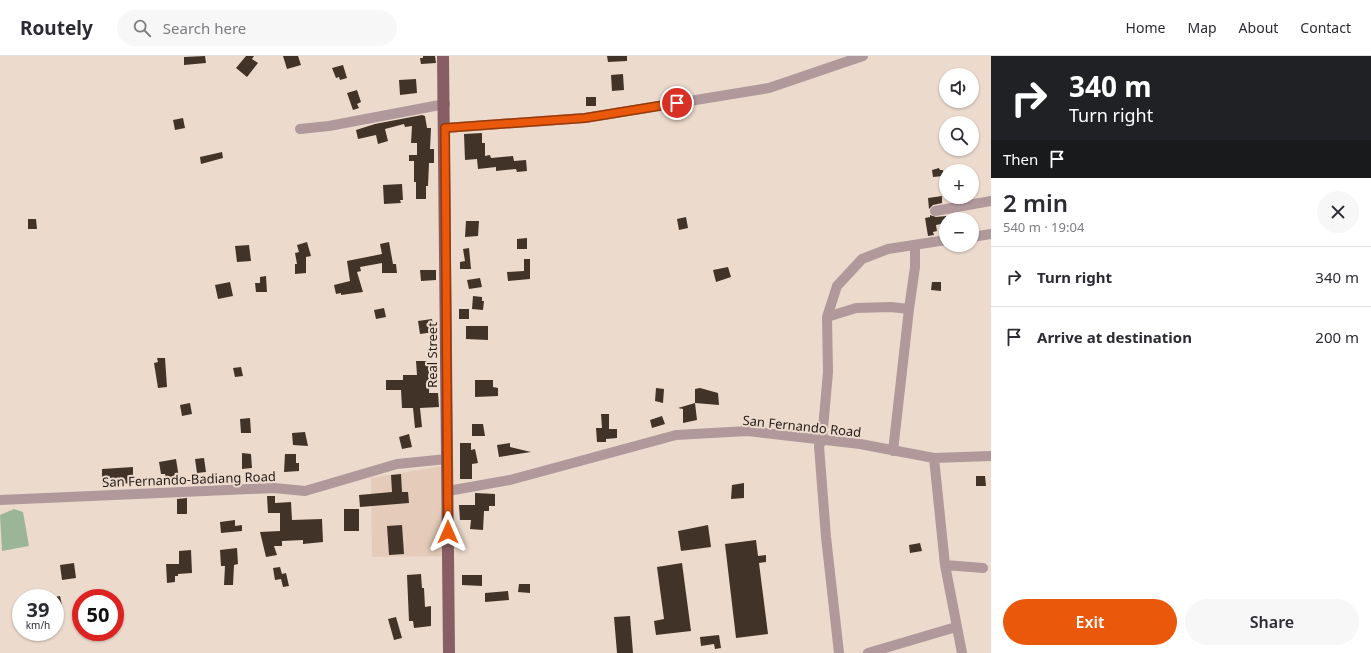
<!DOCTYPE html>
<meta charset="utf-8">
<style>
body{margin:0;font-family:"Noto Sans",sans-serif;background:#f7f7f7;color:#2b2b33;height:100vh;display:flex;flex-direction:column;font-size:15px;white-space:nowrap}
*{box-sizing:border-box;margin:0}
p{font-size:13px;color:#7c7c81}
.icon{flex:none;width:22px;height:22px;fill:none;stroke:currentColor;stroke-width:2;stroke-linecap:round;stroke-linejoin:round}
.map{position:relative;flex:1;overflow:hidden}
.side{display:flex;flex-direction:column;background:#fff;width:380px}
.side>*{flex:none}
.top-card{background:#202124;color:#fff;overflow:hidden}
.buttons{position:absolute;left:939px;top:12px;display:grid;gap:8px}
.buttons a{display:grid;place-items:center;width:40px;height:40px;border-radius:50%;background:#fff;box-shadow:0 1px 3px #0004;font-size:20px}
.speed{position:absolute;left:12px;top:533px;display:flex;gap:8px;font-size:20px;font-weight:700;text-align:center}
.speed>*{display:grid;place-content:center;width:52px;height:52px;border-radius:50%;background:#fff;box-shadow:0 1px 3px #0004;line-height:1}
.speed small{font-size:10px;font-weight:400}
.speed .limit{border:6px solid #d22;background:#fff;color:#111}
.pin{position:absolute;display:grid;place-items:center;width:34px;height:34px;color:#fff;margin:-17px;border:2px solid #fff;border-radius:50%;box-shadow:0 1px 4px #0007}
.me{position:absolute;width:44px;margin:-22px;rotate:0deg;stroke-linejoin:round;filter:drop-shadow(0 0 3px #0008)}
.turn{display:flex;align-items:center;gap:14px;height:84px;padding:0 12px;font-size:18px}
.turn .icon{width:52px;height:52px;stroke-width:2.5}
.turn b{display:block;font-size:28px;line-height:34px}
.then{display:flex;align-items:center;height:38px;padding:0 12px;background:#0003;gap:8px;font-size:15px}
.round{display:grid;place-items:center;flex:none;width:42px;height:42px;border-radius:21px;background:#f7f7f7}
.overview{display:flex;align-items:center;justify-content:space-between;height:68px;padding:0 12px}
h1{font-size:24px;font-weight:600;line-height:30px}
.cta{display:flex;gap:8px;margin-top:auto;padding:8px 12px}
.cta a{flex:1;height:46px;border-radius:24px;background:#ea580c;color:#fff;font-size:16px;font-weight:600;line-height:46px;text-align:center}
.cta a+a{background:#f7f7f7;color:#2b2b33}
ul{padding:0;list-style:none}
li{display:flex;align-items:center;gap:12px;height:60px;padding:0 12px;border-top:1px solid #e1e1e2}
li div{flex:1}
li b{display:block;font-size:15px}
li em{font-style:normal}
header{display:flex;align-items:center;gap:24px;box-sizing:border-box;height:56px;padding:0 20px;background:#fff;border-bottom:1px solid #e1e1e2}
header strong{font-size:19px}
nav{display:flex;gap:22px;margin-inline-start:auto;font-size:14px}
.search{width:280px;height:36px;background:#f7f7f7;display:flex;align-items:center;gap:10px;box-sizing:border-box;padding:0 14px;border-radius:22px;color:#7c7c81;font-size:15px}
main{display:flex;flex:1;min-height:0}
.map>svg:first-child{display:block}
</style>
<header>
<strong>Routely</strong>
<div class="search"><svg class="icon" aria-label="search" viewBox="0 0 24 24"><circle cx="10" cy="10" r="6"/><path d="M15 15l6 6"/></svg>Search here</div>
<nav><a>Home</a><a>Map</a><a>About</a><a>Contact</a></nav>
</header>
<main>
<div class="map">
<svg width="991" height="597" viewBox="0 0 991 597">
<rect width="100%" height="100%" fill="#ecdacd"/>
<path fill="#e5ccba" d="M441,410L443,500L372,501L371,422Z"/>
<path fill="#9bb696" d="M14,453L23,456L29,490L2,495L0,459Z"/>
<path fill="#413328" d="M205,0L206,7L184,9V1Z
M246,0H254L252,3L258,7L247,21L236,12Z
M283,0H298L301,9L287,13Z
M423,0H435L436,7L421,8L420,2H423Z
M607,0H627V5L608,6Z
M343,9L347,22L340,24L339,21L336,22L332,12Z
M623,18L624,34L612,35L611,19Z
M416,23L417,37L400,39L399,24Z
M357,34L361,46L357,48L359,52L353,54L347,37Z
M586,41H596V50H586Z
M422,59L425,60L427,72H431L430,93H434V107H429L428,130H426V143H416V126H414V105H409V99H417V87H411L412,70L405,71L404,68L385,73L388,85L378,88L376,79L358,83L356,74L375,68Z
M183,62L185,72L175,74L173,64Z
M482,77V87H485V100L490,99L491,102L513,100L514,105L526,104L527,115L517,116L516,113L496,115V111L478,113L477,103L465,104L464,78Z
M222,96L223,102L201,108L200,101Z
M939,112L940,114H943L944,120L933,121L932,114Z
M402,128L403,144H400L401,147L384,148L383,129Z
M942,140V147L933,149L929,153L928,142Z
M930,159L936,161L946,160V167L936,169L937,175L933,176L934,179L928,180L925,162L930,161Z
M686,161L688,172L679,174L677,163Z
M28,163H36L37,173H28Z
M466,165H479L478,180L465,181Z
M527,182V193H517V183Z
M307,186L311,200L306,201V217L295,218V208H297L295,197L299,196L297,189Z
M389,186L393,208H396L397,217H382V207L360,211L361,215L357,216L363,236L341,239V237L336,238L334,229L350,225L347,205L382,198L380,188Z
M249,189L251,205L237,206L235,190Z
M469,192L471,213H460V206L465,205L463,193Z
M524,203H530V223L508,225L507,216L524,215Z
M728,211L731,221L716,226L713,214Z
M420,214H436V224L421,225Z
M266,220L267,236H256L255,227H260V221Z
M480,222L482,231L469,233L467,224Z
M230,226L233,240L218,243L215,229Z
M932,226H941V235L931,234Z
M473,240L482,241V245H484L483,254L472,253Z
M384,252L386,261L376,263L374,254Z
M459,253H469V263H459Z
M432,263L434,276L420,278L418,265Z
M466,270H488V284L466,283Z
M157,302H165L167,331L158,332L154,307L158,306Z
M416,305H427L428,309H430L429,337H438L439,351L420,352L422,371L415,372L413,352H402L401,334H386V324H403V319H417Z
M241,311L243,320L235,321L233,312Z
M475,324H493V331L498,332V340L475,341Z
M656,332L664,333L663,347L655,345Z
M700,332L718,337L719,349L695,347V333Z
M190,347L192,358L182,360L180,349Z
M695,347L697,364L683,367V353L678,352Z
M601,358H609V373H617V382L606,383V386H597L596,372H602Z
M662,360L665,368L652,372L650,364Z
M250,362L251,377H241L240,363Z
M472,368H483L485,380H472Z
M305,376L308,390L293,389L292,377Z
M409,378L412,391L402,393L399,381Z
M460,387H471V394L475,393L478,407L472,408V423H460Z
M510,387V391L531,396L499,401L497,389Z
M242,397L251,398L252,412L242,413Z
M285,398H296V407H299V415L284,416Z
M204,402L206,416L197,417L195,403Z
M176,403L179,422L171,423V421H166L165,418H161L159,406Z
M133,411V427L102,429V413Z
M401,418L402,436H408L409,447L360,451L359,439L392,436L391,419Z
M976,420H985L986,430H976Z
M744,427V442L731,443L732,429Z
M475,437L495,438V450H489V455H484L483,474L470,473L471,464H460L459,449H475Z
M267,440H275V447L291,446L292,464L322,463L323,486L303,488V484L282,485V490H274L277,499L266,501L260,476L280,475V457H268Z
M187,442V458H177V443Z
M344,453H359V475H344Z
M235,464V470L242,469V475L221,477L220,466Z
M402,469L404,498L389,499L387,470Z
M708,469L711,491L681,495L678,475Z
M756,484L758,500L766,499V506L759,507L768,578L736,582L725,488Z
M920,487L922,495L910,497L909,489Z
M237,492L238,508L234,509L233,529H224L225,510H221L220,494Z
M191,494L192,517L178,518V520H175V526L167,527L166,508H179V495Z
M74,507L76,522L62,524L60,509Z
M682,507L691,575L656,579L654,565L664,563L657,511Z
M280,511L282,518L286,517L289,530L283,531L281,523L275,524L273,512Z
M421,518L422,532H424L425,551L431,550V570L414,572L413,565H409L407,519Z
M462,519H482V530L462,529Z
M519,528H530V537L518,536Z
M508,535L509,544L485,546V537Z
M60,540L63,554L55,556V541Z
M630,560L633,597H617L614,561Z
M396,561L402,582L394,584L388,563Z
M719,579L721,592L715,593L714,588L701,590L700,581Z"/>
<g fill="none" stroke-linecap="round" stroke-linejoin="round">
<path stroke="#b0989b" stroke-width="10" d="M445,72L585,62L769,32L863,0
M300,73L329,70L445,48
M935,155L991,145
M972,181L991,178
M827,261L856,252L891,251L909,253L915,211V189
M893,395L909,253
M934,402L945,509L962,597
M448,435L510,424L676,379L748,375L860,388L934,402L991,400
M0,444L274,432L305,435L397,408L447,403
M945,509L983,512
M839,597L826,481L819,390L822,384L828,316L827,261L837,230L862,203L888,193L946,184
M868,597L956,571"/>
<path stroke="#875e64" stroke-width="12" d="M443,0L449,597"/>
</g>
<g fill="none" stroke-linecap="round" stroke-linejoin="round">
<g stroke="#983908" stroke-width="10">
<path id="route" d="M448,476L445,72L585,62L677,47"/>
</g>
<use href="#route" stroke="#ea580c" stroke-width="7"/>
</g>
<g text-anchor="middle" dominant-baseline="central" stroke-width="4" stroke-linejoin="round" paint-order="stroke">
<g font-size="13" fill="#221b16" stroke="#ecdacd">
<text transform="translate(432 299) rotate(-90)">Real Street</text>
<text transform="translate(802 370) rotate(6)">San Fernando Road</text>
<text transform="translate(189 423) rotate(-2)">San Fernando-Badiang Road</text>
</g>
</g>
</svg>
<div class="buttons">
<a><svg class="icon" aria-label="sound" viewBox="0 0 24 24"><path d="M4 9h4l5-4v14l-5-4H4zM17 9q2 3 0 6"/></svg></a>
<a><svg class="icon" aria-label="search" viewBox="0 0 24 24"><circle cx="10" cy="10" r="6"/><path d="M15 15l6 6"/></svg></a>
<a>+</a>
<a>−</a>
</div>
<div class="speed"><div>39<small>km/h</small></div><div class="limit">50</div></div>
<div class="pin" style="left:677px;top:47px;background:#d93025"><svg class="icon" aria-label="arrive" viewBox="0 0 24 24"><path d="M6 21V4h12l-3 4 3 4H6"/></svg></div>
<svg class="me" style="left:448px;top:476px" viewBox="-20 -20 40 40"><path d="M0-17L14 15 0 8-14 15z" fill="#ea580c" stroke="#fff" stroke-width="4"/></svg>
</div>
<section class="side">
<div class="top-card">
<div class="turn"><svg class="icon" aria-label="right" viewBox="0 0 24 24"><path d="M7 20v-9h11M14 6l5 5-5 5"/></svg><div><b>340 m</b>Turn right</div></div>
<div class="then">Then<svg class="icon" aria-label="arrive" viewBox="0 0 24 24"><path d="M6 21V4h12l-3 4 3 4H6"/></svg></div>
</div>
<div class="overview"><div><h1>2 min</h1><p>540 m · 19:04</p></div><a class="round"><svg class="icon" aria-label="close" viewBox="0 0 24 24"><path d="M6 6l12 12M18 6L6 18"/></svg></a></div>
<ul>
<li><svg class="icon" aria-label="right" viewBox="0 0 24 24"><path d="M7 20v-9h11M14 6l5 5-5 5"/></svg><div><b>Turn right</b></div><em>340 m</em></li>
<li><svg class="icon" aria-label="arrive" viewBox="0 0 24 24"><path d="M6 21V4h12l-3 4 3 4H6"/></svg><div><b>Arrive at destination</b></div><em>200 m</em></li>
</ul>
<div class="cta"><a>Exit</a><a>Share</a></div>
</section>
</main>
